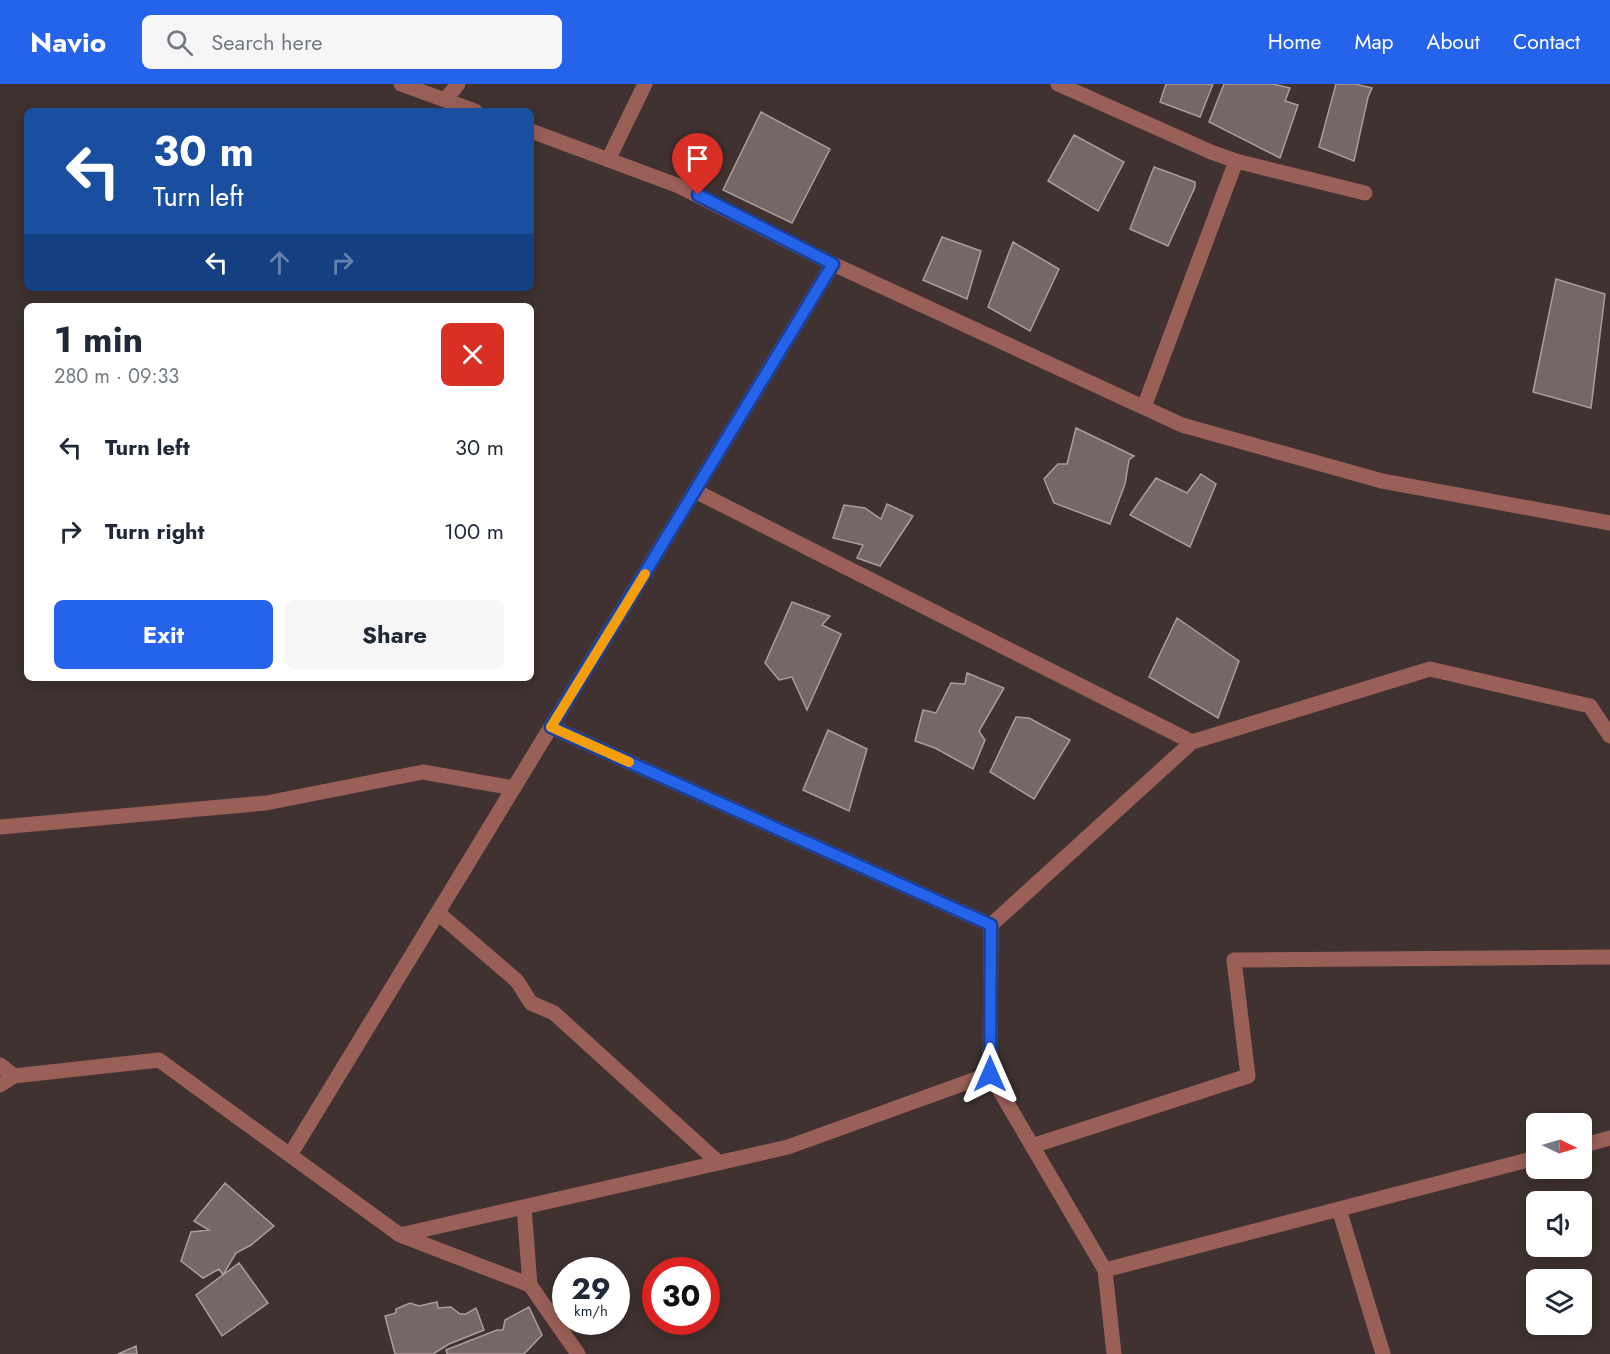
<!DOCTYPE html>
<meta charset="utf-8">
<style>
body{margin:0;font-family:Jost,sans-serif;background:#f6f6f7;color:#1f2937;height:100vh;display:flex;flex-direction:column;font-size:22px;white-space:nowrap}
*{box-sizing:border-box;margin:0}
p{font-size:20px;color:#747a83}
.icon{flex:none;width:33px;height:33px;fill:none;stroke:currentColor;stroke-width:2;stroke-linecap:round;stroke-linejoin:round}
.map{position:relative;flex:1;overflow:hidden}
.panel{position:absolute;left:24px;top:219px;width:510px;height:378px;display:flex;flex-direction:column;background:#fff;border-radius:9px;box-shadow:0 3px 15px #0003}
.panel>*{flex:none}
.top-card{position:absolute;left:24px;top:24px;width:510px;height:183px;border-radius:9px;box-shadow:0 3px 15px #0003;background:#1a4fa0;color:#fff;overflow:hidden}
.needle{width:39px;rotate:95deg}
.buttons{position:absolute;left:1526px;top:1029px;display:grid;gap:12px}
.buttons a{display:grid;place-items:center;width:66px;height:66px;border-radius:9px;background:#fff;box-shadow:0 3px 15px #0003;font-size:30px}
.speed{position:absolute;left:552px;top:1173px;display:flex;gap:12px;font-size:30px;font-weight:700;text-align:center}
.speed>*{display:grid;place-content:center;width:78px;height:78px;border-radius:50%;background:#fff;box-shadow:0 3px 15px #0003;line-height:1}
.speed small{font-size:15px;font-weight:400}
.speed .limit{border:9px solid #d22;background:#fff;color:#111}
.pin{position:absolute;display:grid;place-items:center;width:51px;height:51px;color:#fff;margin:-62px -26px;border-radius:50% 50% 50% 0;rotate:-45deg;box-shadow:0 0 6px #0007}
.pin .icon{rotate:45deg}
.me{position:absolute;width:66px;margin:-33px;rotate:0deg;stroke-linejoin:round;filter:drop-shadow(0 0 4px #0008)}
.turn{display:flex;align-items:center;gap:21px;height:126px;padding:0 30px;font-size:27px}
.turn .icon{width:78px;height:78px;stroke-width:2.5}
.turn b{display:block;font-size:42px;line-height:51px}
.lanes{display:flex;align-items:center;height:57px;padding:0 30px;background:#0003;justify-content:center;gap:30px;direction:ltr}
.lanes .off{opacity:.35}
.round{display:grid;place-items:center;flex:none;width:63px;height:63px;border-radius:9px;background:#f6f6f7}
.head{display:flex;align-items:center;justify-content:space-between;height:102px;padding:0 30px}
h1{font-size:36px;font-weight:700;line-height:45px}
.button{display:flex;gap:12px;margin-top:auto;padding:12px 30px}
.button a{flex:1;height:69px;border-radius:9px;background:#2563eb;color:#fff;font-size:24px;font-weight:700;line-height:69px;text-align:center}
.button a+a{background:#f6f6f7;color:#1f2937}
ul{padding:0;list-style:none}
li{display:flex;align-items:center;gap:18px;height:84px;padding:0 30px}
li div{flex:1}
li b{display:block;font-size:22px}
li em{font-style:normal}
header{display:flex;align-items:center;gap:36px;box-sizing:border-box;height:84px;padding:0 30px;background:#2563eb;color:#fff}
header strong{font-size:28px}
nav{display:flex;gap:33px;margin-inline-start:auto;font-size:21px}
.search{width:420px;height:54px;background:#f6f6f7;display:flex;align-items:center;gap:15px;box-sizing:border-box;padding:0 21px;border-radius:9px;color:#747a83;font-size:22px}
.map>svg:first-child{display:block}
</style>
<header>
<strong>Navio</strong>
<div class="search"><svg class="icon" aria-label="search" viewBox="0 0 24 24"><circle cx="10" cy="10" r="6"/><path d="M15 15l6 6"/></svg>Search here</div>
<nav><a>Home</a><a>Map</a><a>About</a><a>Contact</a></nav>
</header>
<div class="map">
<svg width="1610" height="1270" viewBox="0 0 1610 1270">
<rect width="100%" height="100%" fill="#3f3231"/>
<path fill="#756765" stroke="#ac9c9a" stroke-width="1.5" d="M1166,0H1213L1200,33L1160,18Z
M1224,0H1273L1290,4L1285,17L1298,21L1280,74L1209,38Z
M1336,0H1355L1372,4L1368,13L1354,77L1319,63Z
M761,28L830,65L792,139L723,106Z
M1074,51L1124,78L1098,127L1048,97Z
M1154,83L1195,98V103L1168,162L1130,145Z
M942,153L981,167L967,215L923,196Z
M1013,158L1059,185L1030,247L988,223Z
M1556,195L1605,210L1591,324L1533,308Z
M1076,344L1134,372L1129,376L1125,400L1110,440L1054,419L1044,395L1058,380H1067Z
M1201,390L1216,400L1190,463L1130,431L1156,394L1187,409Z
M887,420L913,432L880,482L857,474L863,461L833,454L844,421L865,424L881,435Z
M792,518L830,532L822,541L841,550L807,626L792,593L779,596L765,579Z
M1177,534L1239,577L1218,634L1149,593Z
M967,589L1004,604L979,647L985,656L973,685L935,664L915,657L923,626L936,629L951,599L965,600Z
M1016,633L1029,634L1070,656L1034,715L990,688Z
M828,646L867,665L849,727L803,706Z
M225,1099L274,1142L251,1161L236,1169L223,1191L219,1185L203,1194L181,1177L191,1148L209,1146L194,1137Z
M239,1179L268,1219L222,1252L196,1211Z
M437,1218L438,1224L451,1223L460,1230H466L476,1224L484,1246L449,1260L433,1270H395L385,1232L396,1229V1225L410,1219L419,1222Z
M529,1223L542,1251L524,1270H447L446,1266L497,1246H503L505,1236Z
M136,1262L137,1270H118Z"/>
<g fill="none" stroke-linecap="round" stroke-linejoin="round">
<path stroke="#9a6058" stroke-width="15" d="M401,0L475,27
M1058,0L1211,68L1236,77L1365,109
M445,16L458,0
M531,47L679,102L833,180
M608,76L645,0
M1144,323L1236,77
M695,407L1192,658
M551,643L991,841
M0,743L266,719L423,688L514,704
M438,829L517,897L531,919L554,929L719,1079
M0,981L14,992L159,976L400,1151L530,1201L578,1270
M990,990L991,841L1192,658L1430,585L1590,622L1610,652
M0,1001L14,992
M1032,1062L1248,992L1234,876L1610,873
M1581,1062L1610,1054
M290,1071L833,180L1182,341L1382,397L1610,439
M524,1123L530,1201
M1339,1125L1383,1270
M400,1151L788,1063L990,990L1105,1186
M1114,1270L1105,1186L1536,1074"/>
</g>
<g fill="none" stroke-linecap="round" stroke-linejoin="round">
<g stroke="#184099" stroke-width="15">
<path id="route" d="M698,111L833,180L551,643L991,841L990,990"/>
</g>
<use href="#route" stroke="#2563eb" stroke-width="10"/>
<path stroke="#f59e0b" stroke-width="10" d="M629,678L551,643L645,490"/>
</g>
</svg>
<div class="buttons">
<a><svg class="needle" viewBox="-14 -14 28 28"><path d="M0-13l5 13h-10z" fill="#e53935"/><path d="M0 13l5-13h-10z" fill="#747a83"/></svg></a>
<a><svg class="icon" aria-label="sound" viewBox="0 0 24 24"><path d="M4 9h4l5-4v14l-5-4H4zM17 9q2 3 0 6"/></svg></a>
<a><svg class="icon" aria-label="layers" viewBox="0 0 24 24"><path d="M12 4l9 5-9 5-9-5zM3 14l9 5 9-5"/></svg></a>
</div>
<div class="speed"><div>29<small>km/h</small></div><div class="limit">30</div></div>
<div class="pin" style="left:698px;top:111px;background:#d93025"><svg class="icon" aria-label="arrive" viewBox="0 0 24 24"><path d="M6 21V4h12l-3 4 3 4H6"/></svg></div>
<svg class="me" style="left:990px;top:990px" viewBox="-20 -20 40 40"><path d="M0-17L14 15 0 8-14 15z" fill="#2563eb" stroke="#fff" stroke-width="4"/></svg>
<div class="top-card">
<div class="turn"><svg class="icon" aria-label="left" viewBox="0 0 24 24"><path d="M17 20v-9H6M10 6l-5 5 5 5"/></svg><div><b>30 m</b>Turn left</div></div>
<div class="lanes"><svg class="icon" aria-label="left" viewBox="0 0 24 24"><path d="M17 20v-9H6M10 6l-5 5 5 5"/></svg><svg class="icon off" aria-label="ahead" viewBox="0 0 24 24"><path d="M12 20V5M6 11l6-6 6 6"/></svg><svg class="icon off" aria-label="right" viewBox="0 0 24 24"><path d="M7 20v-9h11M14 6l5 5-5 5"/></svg></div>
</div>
<section class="panel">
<div class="head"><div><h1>1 min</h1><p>280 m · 09:33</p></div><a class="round" style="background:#d93025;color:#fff"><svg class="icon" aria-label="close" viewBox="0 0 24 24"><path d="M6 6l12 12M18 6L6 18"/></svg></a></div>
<ul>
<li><svg class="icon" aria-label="left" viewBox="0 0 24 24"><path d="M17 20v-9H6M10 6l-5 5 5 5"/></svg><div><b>Turn left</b></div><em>30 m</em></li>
<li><svg class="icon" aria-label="right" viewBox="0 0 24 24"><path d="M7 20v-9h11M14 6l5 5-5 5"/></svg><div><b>Turn right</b></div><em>100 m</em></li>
</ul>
<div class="button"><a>Exit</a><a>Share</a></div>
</section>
</div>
